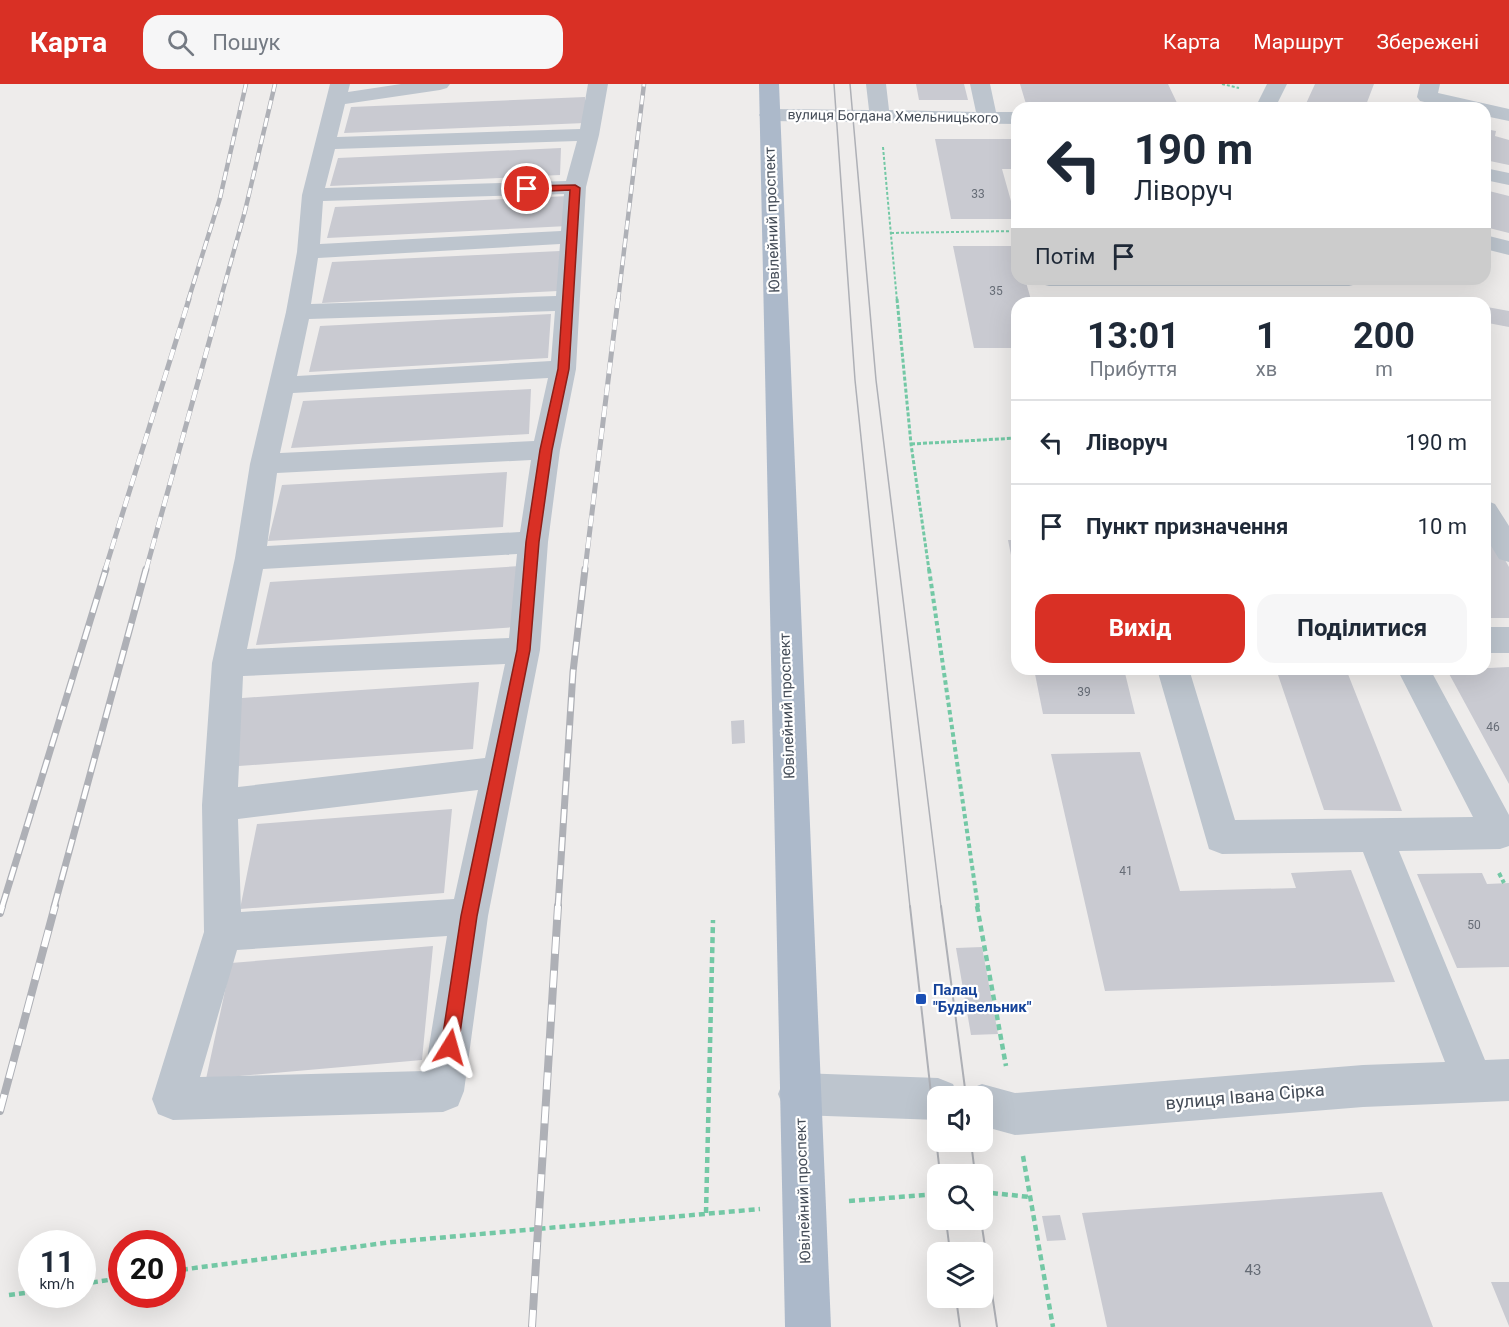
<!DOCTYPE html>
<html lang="uk">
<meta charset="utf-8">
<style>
body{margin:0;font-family:Roboto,sans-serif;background:#f6f6f7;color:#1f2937;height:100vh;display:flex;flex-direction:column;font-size:22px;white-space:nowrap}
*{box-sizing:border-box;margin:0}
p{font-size:20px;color:#747a83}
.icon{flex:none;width:33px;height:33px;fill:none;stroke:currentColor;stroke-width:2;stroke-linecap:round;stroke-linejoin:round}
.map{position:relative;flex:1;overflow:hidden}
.drawer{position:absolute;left:1011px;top:213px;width:480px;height:378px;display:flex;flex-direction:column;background:#fff;border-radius:18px;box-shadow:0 6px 24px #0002}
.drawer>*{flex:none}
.hud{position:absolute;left:1011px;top:18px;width:480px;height:183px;border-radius:18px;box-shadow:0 6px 24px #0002;background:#fff;color:#1f2937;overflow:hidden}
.tools{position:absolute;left:927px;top:1002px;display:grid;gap:12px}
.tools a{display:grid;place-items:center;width:66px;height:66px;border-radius:12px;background:#fff;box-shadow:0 6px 24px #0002;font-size:30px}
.speed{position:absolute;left:18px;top:1146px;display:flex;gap:12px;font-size:30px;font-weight:700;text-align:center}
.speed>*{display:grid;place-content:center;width:78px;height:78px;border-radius:50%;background:#fff;box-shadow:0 6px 24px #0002;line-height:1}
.speed small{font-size:15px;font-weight:400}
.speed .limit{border:9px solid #d22;background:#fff;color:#111}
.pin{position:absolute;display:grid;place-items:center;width:51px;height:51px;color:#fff;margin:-26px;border:3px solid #fff;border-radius:50%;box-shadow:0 2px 6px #0007}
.me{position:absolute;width:66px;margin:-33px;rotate:8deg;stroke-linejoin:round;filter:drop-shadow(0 0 4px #0008)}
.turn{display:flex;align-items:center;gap:21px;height:126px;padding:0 24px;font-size:27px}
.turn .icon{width:78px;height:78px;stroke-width:2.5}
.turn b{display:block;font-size:42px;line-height:51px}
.then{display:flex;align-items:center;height:57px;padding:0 24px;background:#0003;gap:12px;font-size:22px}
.eta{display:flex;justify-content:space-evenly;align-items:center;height:102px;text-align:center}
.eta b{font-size:36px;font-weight:700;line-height:42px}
.button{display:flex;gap:12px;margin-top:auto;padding:12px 24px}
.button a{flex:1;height:69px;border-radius:18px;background:#d93025;color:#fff;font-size:24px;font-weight:700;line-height:69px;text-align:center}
.button a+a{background:#f6f6f7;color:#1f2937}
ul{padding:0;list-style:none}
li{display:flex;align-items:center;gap:18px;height:84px;padding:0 24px;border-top:2px solid #e0e1e3}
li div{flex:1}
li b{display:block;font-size:22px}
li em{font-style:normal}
header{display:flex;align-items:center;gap:36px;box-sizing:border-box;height:84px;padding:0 30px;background:#d93025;color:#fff}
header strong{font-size:28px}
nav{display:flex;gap:33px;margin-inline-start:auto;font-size:21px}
.search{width:420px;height:54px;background:#f6f6f7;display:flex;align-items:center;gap:15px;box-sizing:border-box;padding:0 21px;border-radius:18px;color:#747a83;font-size:22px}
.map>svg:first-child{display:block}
</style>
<header>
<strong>Карта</strong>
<div class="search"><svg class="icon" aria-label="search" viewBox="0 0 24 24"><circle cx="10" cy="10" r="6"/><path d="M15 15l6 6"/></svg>Пошук</div>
<nav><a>Карта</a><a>Маршрут</a><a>Збережені</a></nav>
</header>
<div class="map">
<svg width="1509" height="1243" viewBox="0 0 1509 1243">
<rect width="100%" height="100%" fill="#eeeceb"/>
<path fill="#c9cad1" d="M916,0H964L968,16H919Z
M1020,0H1168L1178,21L1026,20Z
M1315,0H1374L1366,21L1375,24H1304Z
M585,13V39L344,49L351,23Z
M1485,45L1496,47L1495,52L1509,56V81L1485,76Z
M935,55H1017V85H1002L1016,135H951Z
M561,64L560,91L330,102L338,74Z
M1485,106L1509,112V149L1485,143Z
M569,112L568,142L327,154L335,123Z
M953,162H1017V195H1025L1032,219H1017V264H974Z
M560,167L558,207L322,219L332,178Z
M1104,214H1153L1155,219H1106Z
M1283,214H1351L1354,219H1286Z
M1487,223L1509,227V243L1488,239Z
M551,230L548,274L309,288L320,242Z
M531,305L529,350L291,364L303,317Z
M507,388L503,443L268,457L282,401Z
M1485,453H1492L1509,483V534H1485Z
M1008,456H1017V496H1016Z
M520,482L517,543L256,561L270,498Z
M1509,583V700L1447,586Z
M1034,585H1124L1135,630H1043Z
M1276,585H1346L1402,727L1324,726Z
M479,598L473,665L225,683L242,614Z
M744,636L745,659L732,660L731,637Z
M1140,668L1180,807L1296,804L1291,789L1351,786L1395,898L1105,907L1051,670Z
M452,725L444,809L240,825L257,740Z
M1482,789L1487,800L1509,799V883L1457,884L1417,790Z
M433,862L422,976L206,995L231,879Z
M982,863L998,950L971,951L956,864Z
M1382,1108L1433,1243H1107L1082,1129Z
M1060,1131L1066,1156L1047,1157L1042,1132Z
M1491,1198H1509V1242Z"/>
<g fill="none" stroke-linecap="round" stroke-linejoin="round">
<path stroke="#73c8a5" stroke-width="2" stroke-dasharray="3 2" stroke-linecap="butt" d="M1222,0L1239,4
M883,63L897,217
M891,149L1017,147"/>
<path stroke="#73c8a5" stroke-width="3" stroke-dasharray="4 2" stroke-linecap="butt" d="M897,215L911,360L929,486
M911,360L1017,354"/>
<path stroke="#73c8a5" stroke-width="4" stroke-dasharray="4.5 3" stroke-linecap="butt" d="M929,485L978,823
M1499,789L1504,799"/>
<path stroke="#73c8a5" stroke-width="4.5" stroke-dasharray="6 4" stroke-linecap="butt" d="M977,822L1006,982
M1023,1072L1053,1243
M982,1108L1030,1113
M849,1117L938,1110
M706,1129L713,836
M172,1187L392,1158L760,1125
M82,1200L122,1194
M9,1211L32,1208"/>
<path fill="#bdc5ce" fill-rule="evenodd" d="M330,0H350L348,8L401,0H450L447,4L440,6L345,20L337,53L580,45L588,0H608L599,51L586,103L576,285L560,366L548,458L540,566L488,832L464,1007L458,1022L443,1028L173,1036L158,1030L152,1015L204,848L202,721L212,579L235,474L250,380L286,228L297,168L302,111ZM577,57L566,97L325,104L335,65ZM564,110L561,147L320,160L323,117ZM560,160L556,212L311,220L318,174ZM555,227L551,277L297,292L309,235ZM548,294L534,357L280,369L293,309ZM531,376L520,448L267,462L277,389ZM517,470L509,554L247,565L263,485ZM505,580L485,674L238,703L243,592ZM478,706L454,815L241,828L238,735ZM447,852L425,987L200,993L237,866Z
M866,0H886L889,26L976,28L970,0H990L996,28H1017V40L769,37L762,35L759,31L762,27L769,25L869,26Z
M1267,0H1287L1275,24H1255Z
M1420,0H1440L1438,9L1509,25V37L1485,32V24H1451L1420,17L1417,13Z
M1485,84L1509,89V101L1485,96Z
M1485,151L1509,157V171L1485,165Z
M1037,195H1361L1357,200L1349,202H1049L1041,200Z
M1485,416L1495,420L1509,442V478L1499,475L1485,452Z
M1485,543H1509V569H1485Z
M1157,585H1189L1235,736L1473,733L1397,585H1430L1509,731V762L1500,765L1399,767L1485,976L1509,975V1017L1363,1023L1015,1051L982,1042V1012H965L967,1006L982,1000L1015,1009L1363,981L1445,978L1363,768L1222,770L1209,765Z
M799,989L938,994L953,1000L958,1012H938V1036L799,1031L784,1025L778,1010L784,995Z"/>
<path fill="#acb9ca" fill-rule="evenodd" d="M759,0H779L831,1243H785Z"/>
<path stroke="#aeb0b6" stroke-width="1.5" d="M834,0L855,296L910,823
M850,0L876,296L941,823"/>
<path stroke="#aeb0b6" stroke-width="2" d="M910,822L940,1090
M941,822L966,1012
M971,1058L975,1090
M946,1136L950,1168
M981,1136L997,1243
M956,1214L960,1243"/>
<g stroke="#aeb0b6" stroke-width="4.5">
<path id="rail-far3" d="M188,217L220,114L246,0
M220,217L245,127L275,0
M618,217L644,0"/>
</g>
<g stroke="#aeb0b6" stroke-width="5">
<path id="rail-far2" d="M105,486L189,215
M146,486L221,215
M585,486L618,215"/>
</g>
<g stroke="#aeb0b6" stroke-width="7">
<path id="rail-far1" d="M2,823L106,485
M54,823L146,485
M558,823L573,588L585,485"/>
</g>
<g stroke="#aeb0b6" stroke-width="8">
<path id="rail" d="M0,829L2,822
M0,1027L55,822
M532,1243L558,822"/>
</g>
<use href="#rail-far3" stroke="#fff" stroke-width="3" stroke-dasharray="9" stroke-linecap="butt"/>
<use href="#rail-far2" stroke="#fff" stroke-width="4" stroke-dasharray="11" stroke-linecap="butt"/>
<use href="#rail-far1" stroke="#fff" stroke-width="4.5" stroke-dasharray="14" stroke-linecap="butt"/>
<use href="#rail" stroke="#fff" stroke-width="6" stroke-dasharray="17" stroke-linecap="butt"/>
</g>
<path fill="#d93025" stroke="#8d1f18" stroke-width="1.5" d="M575,101L580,104L569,285L552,366L539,458L530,566L477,832L458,963L456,969L450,972L444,969L441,963L461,832L517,566L526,458L540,366L558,285L570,106L527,108L523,105L527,102Z"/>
<rect fill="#1a4fb4" stroke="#fff" stroke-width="2" x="915" y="909" width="12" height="12" rx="3"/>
<g text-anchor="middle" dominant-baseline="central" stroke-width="4.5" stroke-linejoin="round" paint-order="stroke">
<g font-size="12" fill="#666c76">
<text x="978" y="110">33</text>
<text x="996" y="207">35</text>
<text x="1084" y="608">39</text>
<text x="1493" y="643">46</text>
<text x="1126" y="787">41</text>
<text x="1474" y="841">50</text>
</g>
<g font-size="14" fill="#454d58" stroke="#fff">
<text transform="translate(893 32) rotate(1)">вулиця Богдана Хмельницького</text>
</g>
<g font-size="15" fill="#454d58" stroke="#fff">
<text transform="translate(772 136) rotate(-92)">Ювілейний проспект</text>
<text transform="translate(787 622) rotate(-92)">Ювілейний проспект</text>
<text transform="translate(803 1107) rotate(-92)">Ювілейний проспект</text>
</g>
<g font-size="15" font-weight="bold" fill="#164399" stroke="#fff" text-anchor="start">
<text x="933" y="906">Палац<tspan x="933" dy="17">"Будівельник"</tspan></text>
</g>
<g font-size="15" fill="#666c76">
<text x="1253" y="1186">43</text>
</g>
<g font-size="18" fill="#454d58" stroke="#fff">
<text transform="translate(1245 1012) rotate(-5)">вулиця Івана Сірка</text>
</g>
</g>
</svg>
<div class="tools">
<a><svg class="icon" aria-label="sound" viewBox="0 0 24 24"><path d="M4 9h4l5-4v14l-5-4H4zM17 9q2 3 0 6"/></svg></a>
<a><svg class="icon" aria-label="search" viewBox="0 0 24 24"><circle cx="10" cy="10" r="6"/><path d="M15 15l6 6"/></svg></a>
<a><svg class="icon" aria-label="layers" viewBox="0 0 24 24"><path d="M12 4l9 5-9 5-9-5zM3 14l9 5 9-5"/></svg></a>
</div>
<div class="speed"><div>11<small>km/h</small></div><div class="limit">20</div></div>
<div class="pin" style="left:527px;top:105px;background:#d93025"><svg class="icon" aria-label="arrive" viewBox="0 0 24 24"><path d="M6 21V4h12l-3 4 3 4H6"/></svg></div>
<svg class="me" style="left:450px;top:963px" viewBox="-20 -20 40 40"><path d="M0-17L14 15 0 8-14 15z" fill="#d93025" stroke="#fff" stroke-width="4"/></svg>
<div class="hud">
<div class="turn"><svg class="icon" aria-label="left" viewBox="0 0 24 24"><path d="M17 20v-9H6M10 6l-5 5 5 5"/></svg><div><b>190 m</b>Ліворуч</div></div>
<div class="then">Потім<svg class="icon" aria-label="arrive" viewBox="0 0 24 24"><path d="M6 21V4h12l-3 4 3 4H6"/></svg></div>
</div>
<section class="drawer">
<div class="eta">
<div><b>13:01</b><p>Прибуття</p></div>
<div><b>1</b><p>хв</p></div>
<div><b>200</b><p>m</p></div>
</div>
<ul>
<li><svg class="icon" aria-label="left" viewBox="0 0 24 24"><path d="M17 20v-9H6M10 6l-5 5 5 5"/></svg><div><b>Ліворуч</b></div><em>190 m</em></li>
<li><svg class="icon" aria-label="arrive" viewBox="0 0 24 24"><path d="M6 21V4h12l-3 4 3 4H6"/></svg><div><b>Пункт призначення</b></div><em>10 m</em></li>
</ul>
<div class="button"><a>Вихід</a><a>Поділитися</a></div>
</section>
</div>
